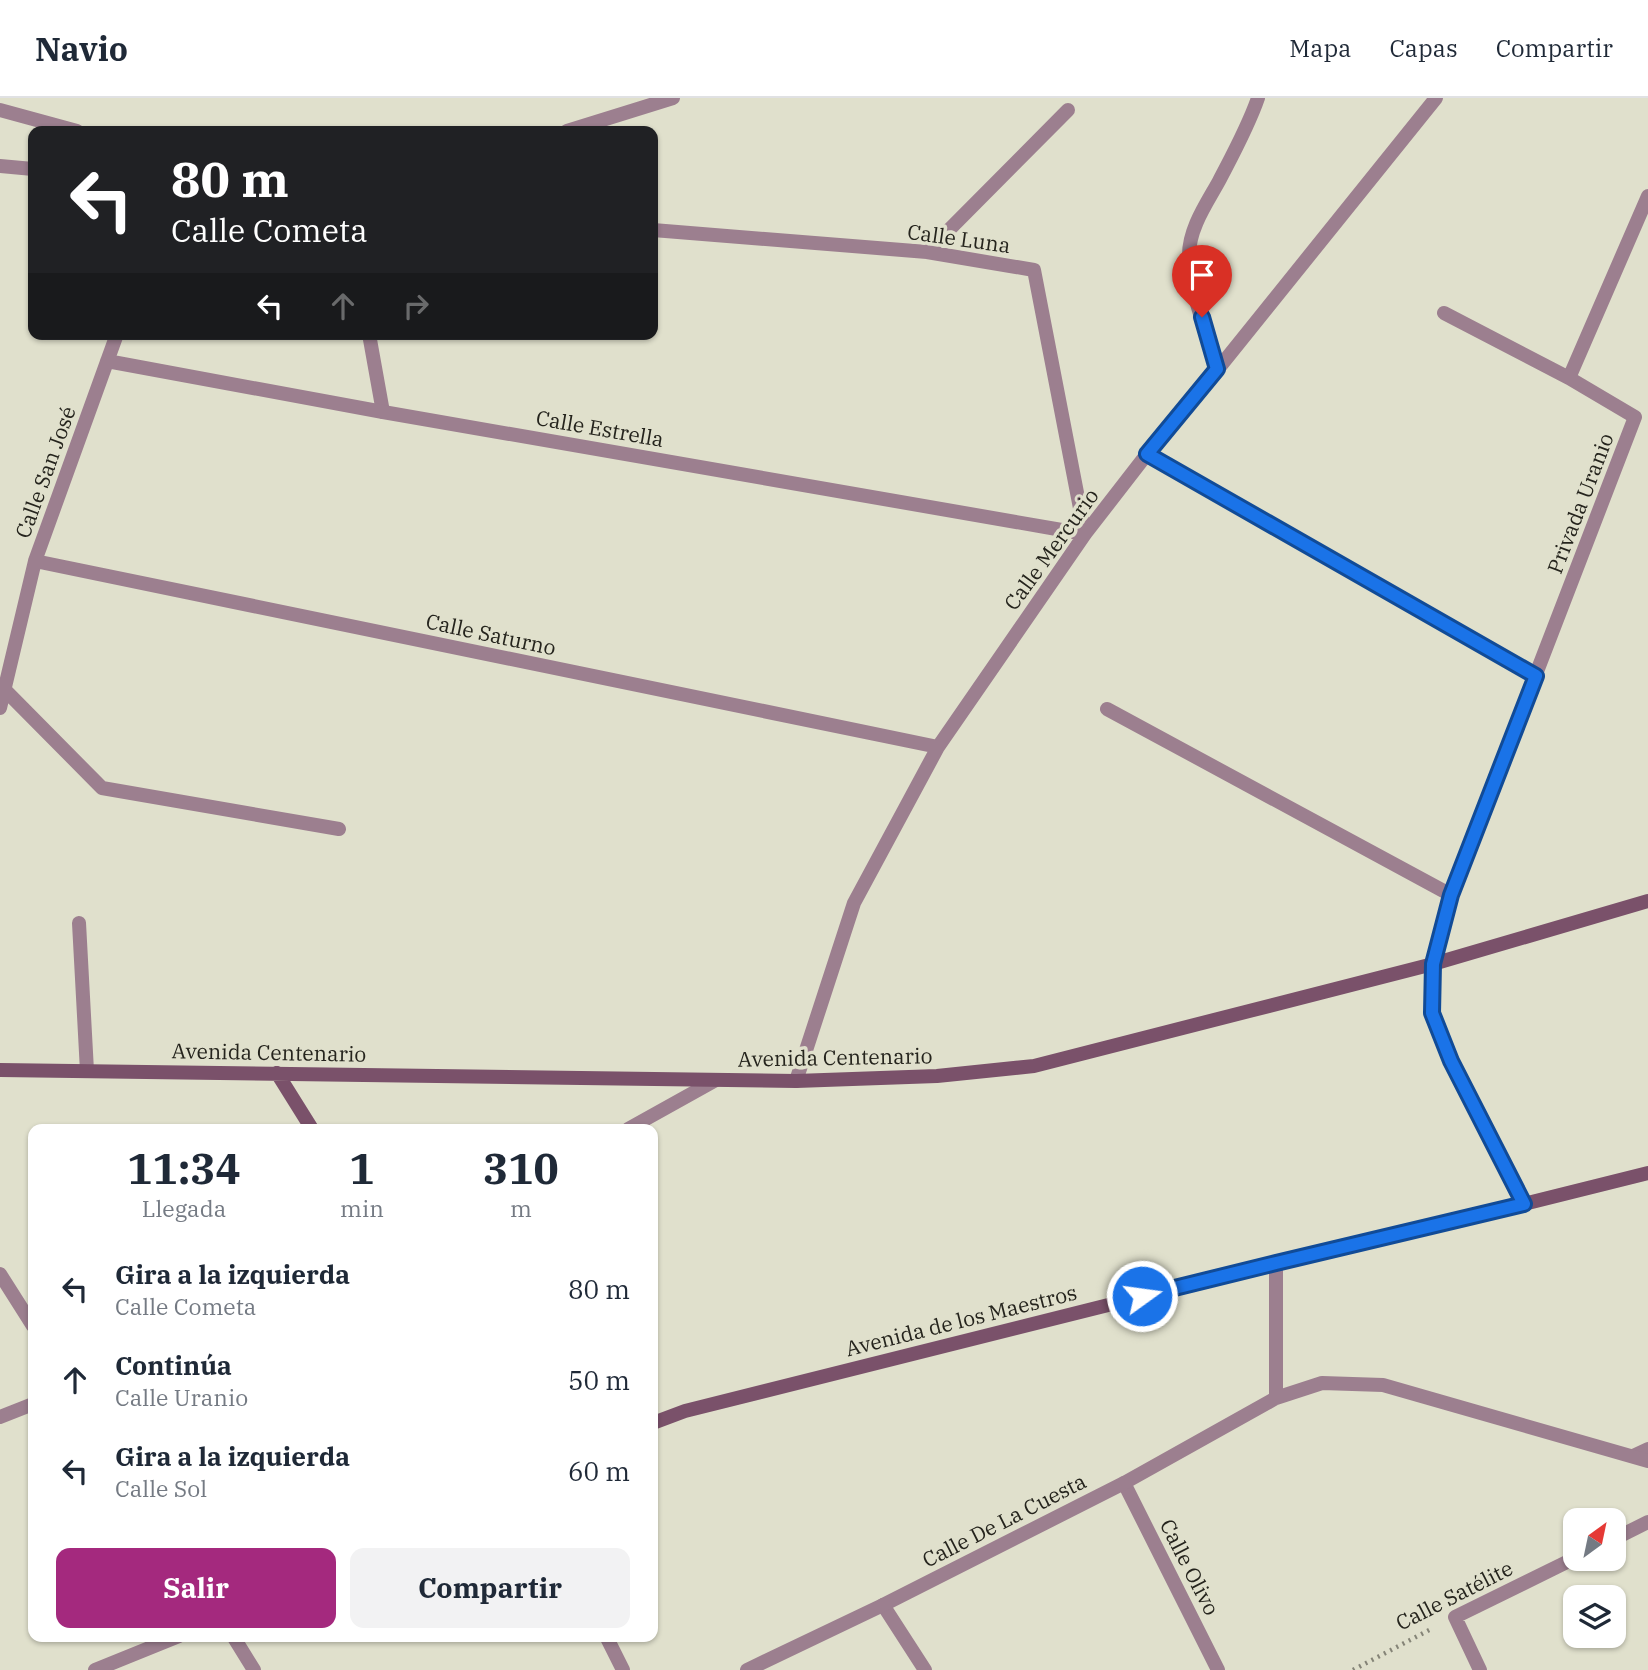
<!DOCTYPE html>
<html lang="es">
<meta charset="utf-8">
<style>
body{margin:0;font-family:"IBM Plex Serif",serif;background:#f2f2f3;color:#1f2937;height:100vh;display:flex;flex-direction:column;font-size:26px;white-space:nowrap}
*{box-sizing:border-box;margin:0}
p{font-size:23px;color:#747a83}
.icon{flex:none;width:38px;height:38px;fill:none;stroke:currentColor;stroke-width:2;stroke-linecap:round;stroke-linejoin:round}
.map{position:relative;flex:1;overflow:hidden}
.drawer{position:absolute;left:28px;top:1026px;width:630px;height:518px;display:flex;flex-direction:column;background:#fff;border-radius:14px;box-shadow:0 2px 5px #0004}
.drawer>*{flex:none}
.top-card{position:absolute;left:28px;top:28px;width:630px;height:214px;border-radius:14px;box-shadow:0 2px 5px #0004;background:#202124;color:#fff;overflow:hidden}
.needle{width:46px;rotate:33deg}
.controls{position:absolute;left:1563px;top:1410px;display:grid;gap:14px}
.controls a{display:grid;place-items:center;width:63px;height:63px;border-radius:14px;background:#fff;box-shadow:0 2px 5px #0004;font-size:35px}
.pin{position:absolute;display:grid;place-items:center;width:60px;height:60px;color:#fff;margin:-72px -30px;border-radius:50% 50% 50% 0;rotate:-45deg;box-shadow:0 0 7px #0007}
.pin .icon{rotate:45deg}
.me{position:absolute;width:77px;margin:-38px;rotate:76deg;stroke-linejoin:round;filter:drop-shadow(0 0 5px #0008)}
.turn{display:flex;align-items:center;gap:24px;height:147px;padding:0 28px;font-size:32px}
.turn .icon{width:91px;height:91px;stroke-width:2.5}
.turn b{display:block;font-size:49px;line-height:60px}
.lanes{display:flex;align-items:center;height:66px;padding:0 28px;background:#0003;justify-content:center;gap:35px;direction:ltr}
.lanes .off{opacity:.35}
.eta{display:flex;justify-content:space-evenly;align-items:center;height:119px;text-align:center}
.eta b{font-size:42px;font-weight:800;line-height:49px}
.cta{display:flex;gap:14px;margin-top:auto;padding:14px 28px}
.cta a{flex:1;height:80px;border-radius:14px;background:#a4297e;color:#fff;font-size:28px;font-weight:800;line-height:80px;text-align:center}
.cta a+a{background:#f2f2f3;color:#1f2937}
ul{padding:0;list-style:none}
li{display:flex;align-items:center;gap:21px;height:91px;padding:0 28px}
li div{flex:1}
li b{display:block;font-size:26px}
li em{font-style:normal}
header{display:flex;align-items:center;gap:42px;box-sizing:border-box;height:98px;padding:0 35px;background:#fff;border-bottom:2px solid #e0e1e3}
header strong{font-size:33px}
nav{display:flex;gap:38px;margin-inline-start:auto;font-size:24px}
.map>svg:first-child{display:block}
</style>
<header>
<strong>Navio</strong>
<nav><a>Mapa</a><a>Capas</a><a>Compartir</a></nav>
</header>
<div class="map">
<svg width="1648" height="1572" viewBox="0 0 1648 1572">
<rect width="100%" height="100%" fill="#e0e0cc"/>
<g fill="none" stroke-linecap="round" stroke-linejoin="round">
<path stroke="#858477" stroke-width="4.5" stroke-dasharray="2 5" stroke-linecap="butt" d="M1353,1572L1433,1530"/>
<path stroke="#9c7f8f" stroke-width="14" d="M79,825L87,973"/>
<path stroke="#9c7f8f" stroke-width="14" d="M369,236L383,314"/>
<path stroke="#9c7f8f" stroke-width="14" d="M0,12L77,33
M567,33L673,0
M0,68L33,71
M927,154L1068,12
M1444,215L1569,280L1635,319L1451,797L1433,866L1432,915L1451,963L1524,1106
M107,263L383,314L1085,436L1034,172L927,154L653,132
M1218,271C1208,238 1188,190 1189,157C1189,130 1207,105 1219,83C1233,56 1248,29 1258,0
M1569,280L1648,98
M1147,356L1536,577
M35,463L938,649
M5,592L102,690L339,731
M0,610L35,463L117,236
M1107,611L1451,797
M796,983L854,805L938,649L1085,436L1147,356L1218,271L1436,0
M628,1031L716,982
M0,1176L33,1228
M0,1319L33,1306
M1633,1358L1648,1351
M1124,1385L1218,1572
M1614,1441L1648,1424
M883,1507L925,1572
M233,1538L254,1572
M606,1538L623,1572
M95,1572L179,1538
M1480,1572L1455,1519L1575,1460"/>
<path stroke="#9c7f8f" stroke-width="14" d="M1276,1165V1300L1322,1285L1383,1287L1648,1363
M747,1572L883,1507L1124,1385L1276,1300"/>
<path stroke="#7a516a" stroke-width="14" d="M0,972L796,983L937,978L1034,968L1433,866L1648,803
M277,975L312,1031
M653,1325L685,1313L1276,1165L1524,1106L1648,1075"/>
</g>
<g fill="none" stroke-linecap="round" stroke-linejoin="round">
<g stroke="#114b97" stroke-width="18">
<path id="route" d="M1142,1198L1276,1165L1524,1106L1451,963L1432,915L1433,866L1451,797L1536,578L1147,356L1217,271L1202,219"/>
</g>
<use href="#route" stroke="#1a73e8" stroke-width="12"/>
</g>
<g text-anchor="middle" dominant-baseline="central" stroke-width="7" stroke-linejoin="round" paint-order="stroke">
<g font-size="21" fill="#25241d" stroke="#e0e0cc">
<text transform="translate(959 140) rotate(8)">Calle Luna</text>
<text transform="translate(600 330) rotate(10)">Calle Estrella</text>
<text transform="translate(45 374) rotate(-70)">Calle San José</text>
<text transform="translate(1580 405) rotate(-69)">Privada Uranio</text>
<text transform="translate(1051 451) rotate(-54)">Calle Mercurio</text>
<text transform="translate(491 536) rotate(12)">Calle Saturno</text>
<text transform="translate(269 954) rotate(1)">Avenida Centenario</text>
<text transform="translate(835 959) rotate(-1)">Avenida Centenario</text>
<text transform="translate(961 1222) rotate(-14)">Avenida de los Maestros</text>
<text transform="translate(1004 1422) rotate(-27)">Calle De La Cuesta</text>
<text transform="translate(1190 1469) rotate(63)">Calle Olivo</text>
<text transform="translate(1454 1497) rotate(-27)">Calle Satélite</text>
</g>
</g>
</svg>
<div class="controls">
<a><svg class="needle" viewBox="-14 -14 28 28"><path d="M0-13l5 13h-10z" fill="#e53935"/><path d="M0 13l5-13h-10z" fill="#747a83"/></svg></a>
<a><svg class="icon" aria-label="layers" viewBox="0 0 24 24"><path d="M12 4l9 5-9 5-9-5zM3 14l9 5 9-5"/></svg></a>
</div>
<div class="pin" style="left:1202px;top:219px;background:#d93025"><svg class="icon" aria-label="arrive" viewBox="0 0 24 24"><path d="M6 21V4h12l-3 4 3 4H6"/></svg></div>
<svg class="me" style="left:1142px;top:1198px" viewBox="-20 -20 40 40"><circle r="17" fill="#1a73e8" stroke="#fff" stroke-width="3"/><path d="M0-11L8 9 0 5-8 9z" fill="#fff"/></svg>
<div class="top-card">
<div class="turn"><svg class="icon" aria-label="left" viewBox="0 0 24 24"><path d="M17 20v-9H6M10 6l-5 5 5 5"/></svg><div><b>80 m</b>Calle Cometa</div></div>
<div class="lanes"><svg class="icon" aria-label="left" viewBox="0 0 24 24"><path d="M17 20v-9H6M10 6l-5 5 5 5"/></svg><svg class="icon off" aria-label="ahead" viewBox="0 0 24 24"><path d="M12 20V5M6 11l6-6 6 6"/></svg><svg class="icon off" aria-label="right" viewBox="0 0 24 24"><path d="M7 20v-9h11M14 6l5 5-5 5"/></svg></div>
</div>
<section class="drawer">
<div class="eta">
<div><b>11:34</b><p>Llegada</p></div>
<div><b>1</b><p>min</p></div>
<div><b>310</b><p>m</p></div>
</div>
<ul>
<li><svg class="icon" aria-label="left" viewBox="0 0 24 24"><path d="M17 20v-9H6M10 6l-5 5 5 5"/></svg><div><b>Gira a la izquierda</b><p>Calle Cometa</p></div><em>80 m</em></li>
<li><svg class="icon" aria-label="ahead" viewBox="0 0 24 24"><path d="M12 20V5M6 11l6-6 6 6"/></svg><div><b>Continúa</b><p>Calle Uranio</p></div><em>50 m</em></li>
<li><svg class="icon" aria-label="left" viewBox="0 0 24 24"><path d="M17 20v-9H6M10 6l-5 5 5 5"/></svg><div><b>Gira a la izquierda</b><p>Calle Sol</p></div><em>60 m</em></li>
</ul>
<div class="cta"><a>Salir</a><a>Compartir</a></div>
</section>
</div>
